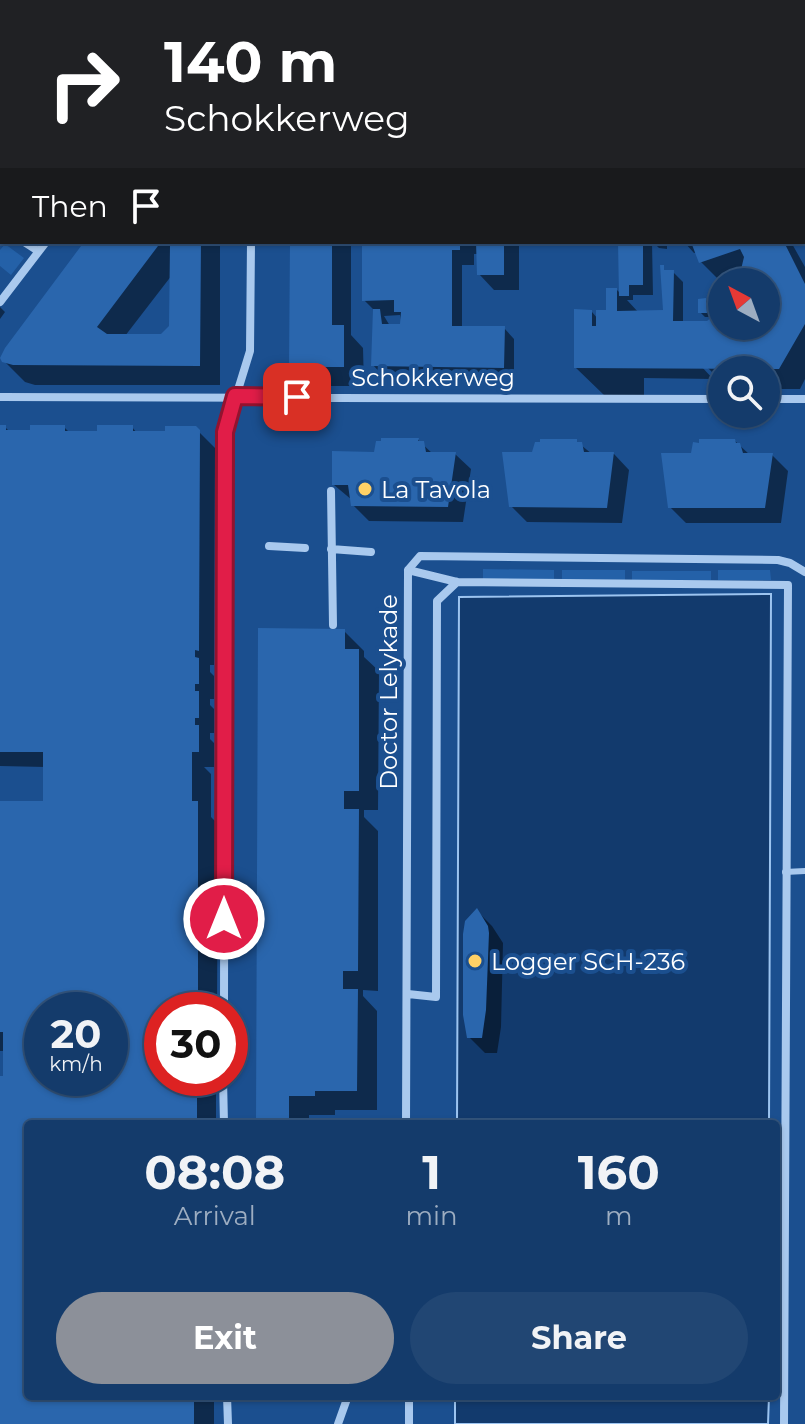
<!DOCTYPE html>
<style>
body{margin:0;font-family:Montserrat,sans-serif;background:#214673;color:#f1f3f6;height:100vh;display:flex;flex-direction:column;font-size:30px;white-space:nowrap}
*{box-sizing:border-box;margin:0}
p{font-size:26px;color:#9dadc1}
.icon{flex:none;width:44px;height:44px;fill:none;stroke:currentColor;stroke-width:2;stroke-linecap:round;stroke-linejoin:round}
.map{position:relative;flex:1;overflow:hidden}
.sheet{position:absolute;left:24px;top:1120px;width:756px;height:280px;display:flex;flex-direction:column;background:#143b6b;border-radius:8px;box-shadow:0 2px 6px #0004,0 0 0 2px #33557e}
.sheet>*{flex:none}
.hud{position:absolute;left:0px;top:0px;width:806px;height:244px;box-shadow:0 2px 6px #0004,0 0 0 2px #33557e;background:#202124;color:#fff;overflow:hidden}
.needle{width:52px;rotate:319deg}
.tools{position:absolute;left:708px;top:268px;display:grid;gap:16px}
.tools a{display:grid;place-items:center;width:72px;height:72px;border-radius:50%;background:#143b6b;box-shadow:0 2px 6px #0004,0 0 0 2px #33557e;font-size:40px}
.speed{position:absolute;left:24px;top:992px;display:flex;gap:16px;font-size:40px;font-weight:700;text-align:center}
.speed>*{display:grid;place-content:center;width:104px;height:104px;border-radius:50%;background:#143b6b;box-shadow:0 2px 6px #0004,0 0 0 2px #33557e;line-height:1}
.speed small{font-size:20px;font-weight:400}
.speed .limit{border:12px solid #d22;background:#fff;color:#111}
.pin{position:absolute;display:grid;place-items:center;width:68px;height:68px;color:#fff;margin:-34px;border-radius:16px;box-shadow:0 4px 12px #0006}
.me{position:absolute;width:88px;margin:-44px;rotate:0deg;stroke-linejoin:round;filter:drop-shadow(0 0 6px #0008)}
.turn{display:flex;align-items:center;gap:28px;height:168px;padding:0 32px;font-size:36px}
.turn .icon{width:104px;height:104px;stroke-width:2.5}
.turn b{display:block;font-size:56px;line-height:68px}
.then{display:flex;align-items:center;height:76px;padding:0 32px;background:#0003;gap:16px;font-size:30px}
.eta{display:flex;justify-content:space-evenly;align-items:center;height:136px;text-align:center}
.eta b{font-size:48px;font-weight:700;line-height:56px}
.primary-button{display:flex;gap:16px;margin-top:auto;padding:16px 32px}
.primary-button a{flex:1;height:92px;border-radius:48px;background:#8c9099;color:#fff;font-size:32px;font-weight:700;line-height:92px;text-align:center}
.primary-button a+a{background:#214673;color:#f1f3f6}
.map>svg:first-child{display:block}
</style>
<div class="map">
<svg width="805" height="1424" viewBox="0 0 805 1424">
<rect width="100%" height="100%" fill="#1b4f8f"/>
<path fill="#2461a8" d="M5,244L24,258L11,275L0,266V250Z
M483,569L554,570V579H483Z
M562,570H625V580L562,579Z
M718,570H770L771,580H718Z
M632,571H711V580H632Z"/>
<path fill="#123a6d" stroke="#9cc4f0" stroke-width="2" d="M771,594L769,1124H457L459,597Z
M455,1396H769L768,1424H455Z"/>
<path fill="#0007" fill-rule="evenodd" d="M27,0H86L24,2Z
M316,0H424L315,2Z
M430,0H722V2H430Z
M2,15V55L0,56V16Z
M88,242H220V385H35L25,382L4,361ZM172,275L171,327L162,336H125Z
M292,242H351V335L363,348L364,386H311L291,366Z
M364,242H519V290H494L479,274L478,254H474V265H462V328H504L514,339V378L383,376L373,365L375,311L364,300ZM400,315L402,326H390L384,316Z
M620,242H652L653,295H633V300H627L639,313L665,312L673,272L683,282V323H709L722,311V326H766V282H740L742,267L717,278L701,262L697,252L694,253L684,242H791L805,267V379L800,389H766V370H722V382L707,367H702L713,379L644,378V395H604L576,368L592,312L598,319L608,312L617,290L621,294Z
M653,242H667V249L659,248Z
M706,300L710,305V317H705L700,312Z
M0,307L5,312L0,319Z
M0,427H5L10,432L64,427L70,433H99L132,427L137,433H167L195,428L215,448L214,665H210V672L214,676V699H210V705L214,709V733H210V739L214,743V767H204L211,774V817L218,824L217,1010H162V1078H216V1124H28V1396H214V1424H0V1078H5V1051H0V803H45V767L0,766ZM42,1010H110V1078H42Z
M418,440L433,454H455L471,469L463,522L369,521L353,505L352,500L334,485Z
M576,441L592,454H614L629,470L622,523L527,522L511,506L534,454Z
M735,441L750,455H772L788,471L781,523H686L670,507Z
M344,631L364,651V657L379,671L378,810H364V817L378,831V991L363,990V996L377,1011V1110H335V1115H309V1124H262L258,1120Z
M477,911L492,926L503,943L501,1027L497,1053H485L469,1037Z"/>
<path fill="#2a66ad" fill-rule="evenodd" d="M84,242H161L97,327L107,334H161L169,326L170,245L166,242H201L200,366L13,365L2,362L0,358L5,348Z
M290,242H332V325H344V367H289Z
M362,242H460V250H452V326H505L504,368L371,366L373,309H380L382,324H400L401,312H394V300L362,301Z
M476,242H504V275H477Z
M618,242H643V285H629V296H619Z
M691,242H784L805,284V324L779,369L574,368V309L592,310V326H596V310H606V288H617V311L663,310L660,265H664V270H674L673,321H707L722,308V326H766V282H738L744,257L740,249L699,263Z
M706,298L707,313H698V299Z
M0,425H6V430H30V425H65V431H97V425H133V431H165V426H196L200,430L199,651L195,650V657L199,658V684H195V691H199V718H195V725H199V752H192V801H198V1010H162V1078H197V1124H28V1396H194V1424H0V1076H3V1032H0V801H43V752H0ZM42,1010H110V1078H42Z
M381,438H419L418,441H424L426,452H456L448,507L351,506L348,485H332V451L374,452L376,441H381Z
M540,439H577V442H582L584,452H614L607,508L509,507L502,452H532L535,442H540Z
M699,439H735L736,443H740L743,453H773L765,508H668L661,453H691L693,442L699,443Z
M258,628L345,629V649H359V791H344V809H359L358,971H343V989H358L357,1091H315V1096H289V1124H267V1120H256Z
M477,908L488,926L489,933L486,1010L482,1038H467L463,1015V934L465,921Z"/>
<g fill="none" stroke-linecap="round" stroke-linejoin="round">
<path stroke="#a9c9ee" stroke-width="6" d="M785,872L805,871"/>
<path stroke="#a9c9ee" stroke-width="8" d="M106,2L107,0
M176,2L178,0
M234,2L235,0
M273,2V0
M0,91L2,90
M0,167L2,169
M0,226L2,227
M0,239L2,237
M24,242L38,251
M0,302L46,242
M0,397L722,399
M766,399H805
M331,491L333,625
M269,546L305,548
M331,549L371,552
M408,570L457,582L788,585L784,1424
M408,994L436,997L437,601L457,582
M224,1010L225,432L250,351L251,242
M223,1078L224,1124
M406,1124L408,570L420,556L778,560L790,563L805,572
M227,1396L228,1424
M409,1396V1424
M338,1424L348,1396"/>
<path stroke="#d6e6fa" stroke-width="16" d="M747,0L748,2
M773,0V2
M804,126L805,128
M804,188L805,190"/>
</g>
<g fill="none" stroke-linecap="round" stroke-linejoin="round">
<g stroke="#92132f" stroke-width="20">
<path id="route" d="M224,919L225,432L235,396L297,397"/>
</g>
<use href="#route" stroke="#e11d48" stroke-width="14"/>
</g>
<g fill="#ffd166" stroke="#1b4f8f" stroke-width="3">
<circle cx="365" cy="489" r="8"/>
<circle cx="475" cy="961" r="8"/>
</g>
<g text-anchor="middle" dominant-baseline="central" stroke-width="8" stroke-linejoin="round" paint-order="stroke">
<g font-size="24" fill="#fff" stroke="#1b4f8f">
<text x="433" y="377">Schokkerweg</text>
<text transform="translate(388 692) rotate(-90)">Doctor Lelykade</text>
</g>
<g font-size="24" fill="#fff" stroke="#1b4f8f" text-anchor="start">
<text x="381" y="489">La Tavola</text>
<text x="491" y="961">Logger SCH-236</text>
</g>
</g>
</svg>
<div class="tools">
<a><svg class="needle" viewBox="-14 -14 28 28"><path d="M0-13l5 13h-10z" fill="#e53935"/><path d="M0 13l5-13h-10z" fill="#9dadc1"/></svg></a>
<a><svg class="icon" aria-label="search" viewBox="0 0 24 24"><circle cx="10" cy="10" r="6"/><path d="M15 15l6 6"/></svg></a>
</div>
<div class="speed"><div>20<small>km/h</small></div><div class="limit">30</div></div>
<div class="pin" style="left:297px;top:397px;background:#d93025"><svg class="icon" aria-label="arrive" viewBox="0 0 24 24"><path d="M6 21V4h12l-3 4 3 4H6"/></svg></div>
<svg class="me" style="left:224px;top:919px" viewBox="-20 -20 40 40"><circle r="17" fill="#e11d48" stroke="#fff" stroke-width="3"/><path d="M0-11L8 9 0 5-8 9z" fill="#fff"/></svg>
<div class="hud">
<div class="turn"><svg class="icon" aria-label="right" viewBox="0 0 24 24"><path d="M7 20v-9h11M14 6l5 5-5 5"/></svg><div><b>140 m</b>Schokkerweg</div></div>
<div class="then">Then<svg class="icon" aria-label="arrive" viewBox="0 0 24 24"><path d="M6 21V4h12l-3 4 3 4H6"/></svg></div>
</div>
<section class="sheet">
<div class="eta">
<div><b>08:08</b><p>Arrival</p></div>
<div><b>1</b><p>min</p></div>
<div><b>160</b><p>m</p></div>
</div>
<div class="primary-button"><a>Exit</a><a>Share</a></div>
</section>
</div>
